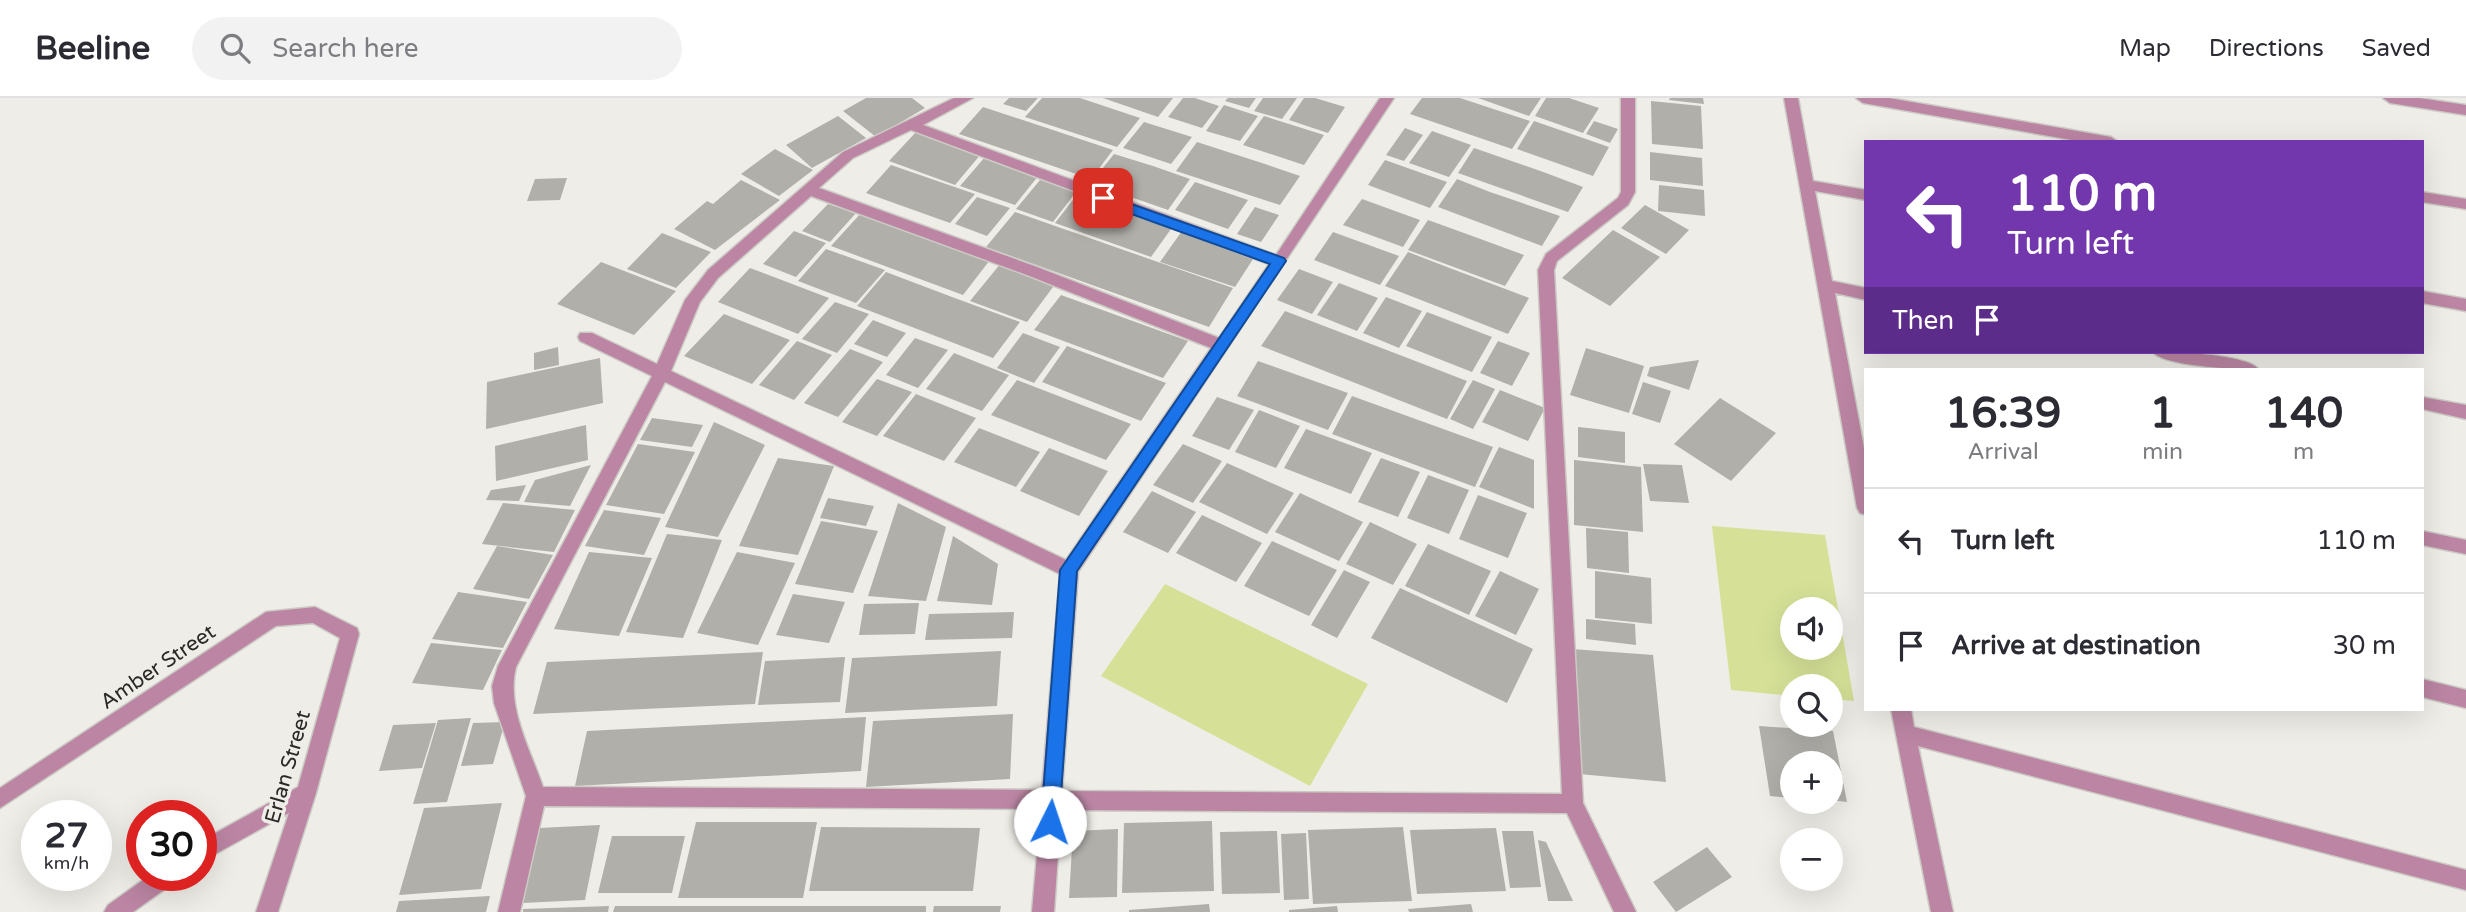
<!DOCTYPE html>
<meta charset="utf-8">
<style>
body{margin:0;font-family:"Varela Round",sans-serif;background:#f2f2f3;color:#2b2b33;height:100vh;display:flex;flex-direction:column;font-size:26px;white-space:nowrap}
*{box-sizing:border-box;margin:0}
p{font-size:23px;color:#7c7c81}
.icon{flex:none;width:38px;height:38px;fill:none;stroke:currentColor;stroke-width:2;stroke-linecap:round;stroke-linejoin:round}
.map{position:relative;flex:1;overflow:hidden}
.drawer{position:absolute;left:1864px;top:270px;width:560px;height:343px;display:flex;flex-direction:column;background:#fff;border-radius:0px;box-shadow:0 7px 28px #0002}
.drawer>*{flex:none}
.guide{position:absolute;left:1864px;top:42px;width:560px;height:214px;border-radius:0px;box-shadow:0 7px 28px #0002;background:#7337ad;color:#fff;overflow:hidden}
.buttons{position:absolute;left:1780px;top:499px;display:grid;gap:14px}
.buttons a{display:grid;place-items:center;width:63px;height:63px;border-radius:50%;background:#fff;box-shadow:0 7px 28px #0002;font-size:35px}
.speed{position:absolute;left:21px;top:702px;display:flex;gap:14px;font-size:35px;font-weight:700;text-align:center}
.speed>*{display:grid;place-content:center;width:91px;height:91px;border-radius:50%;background:#fff;box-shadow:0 7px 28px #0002;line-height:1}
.speed small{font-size:18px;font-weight:400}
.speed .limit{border:10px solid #d22;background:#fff;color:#111}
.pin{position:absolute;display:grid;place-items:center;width:60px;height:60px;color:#fff;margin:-30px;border-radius:14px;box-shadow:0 4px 10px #0006}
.me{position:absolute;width:77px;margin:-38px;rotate:4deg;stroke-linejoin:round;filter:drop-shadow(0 0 5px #0008)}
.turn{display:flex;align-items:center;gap:24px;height:147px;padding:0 28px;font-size:32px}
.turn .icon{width:91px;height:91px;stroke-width:2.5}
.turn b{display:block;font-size:49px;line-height:60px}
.then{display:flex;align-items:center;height:66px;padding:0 28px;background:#0003;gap:14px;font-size:26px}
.eta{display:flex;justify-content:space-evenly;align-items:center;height:119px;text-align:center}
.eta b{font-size:42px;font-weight:800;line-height:49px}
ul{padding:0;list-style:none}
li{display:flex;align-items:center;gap:21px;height:105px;padding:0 28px;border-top:2px solid #e1e1e2}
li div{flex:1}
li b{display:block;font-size:26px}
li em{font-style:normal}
header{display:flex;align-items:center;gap:42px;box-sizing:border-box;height:98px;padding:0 35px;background:#fff;border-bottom:2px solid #e1e1e2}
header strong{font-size:33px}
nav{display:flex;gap:38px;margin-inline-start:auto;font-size:24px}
.search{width:490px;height:63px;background:#f2f2f3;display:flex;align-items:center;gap:18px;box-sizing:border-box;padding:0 24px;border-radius:38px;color:#7c7c81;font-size:26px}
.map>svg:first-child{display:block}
</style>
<header>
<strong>Beeline</strong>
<div class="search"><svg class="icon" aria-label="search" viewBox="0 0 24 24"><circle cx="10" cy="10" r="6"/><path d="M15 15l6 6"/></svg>Search here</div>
<nav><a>Map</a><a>Directions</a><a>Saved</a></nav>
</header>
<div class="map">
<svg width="2466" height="814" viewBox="0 0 2466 814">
<rect width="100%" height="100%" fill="#efede7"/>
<path fill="#d6e197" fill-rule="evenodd" d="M1712,428L1825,437L1854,603L1831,601L1830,588H1792V598L1731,592ZM1792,511H1830V550H1792Z
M1165,486L1368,586L1310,688L1101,578Z"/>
<path fill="#b1afaa" d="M866,0H912L925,10L876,39L843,13Z
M1009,0H1038L1026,13L1003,6Z
M1042,0H1080L1140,20L1117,49L1025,19Z
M1103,0H1173L1158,19Z
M1183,0H1195L1219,8L1202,30L1168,19Z
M1228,0H1256L1249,10L1225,3Z
M1263,0H1297L1282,21L1254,13Z
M1304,0H1315L1345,9L1328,35L1289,22Z
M1422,0H1460L1530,23L1512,51L1410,16Z
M1478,0H1541L1529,18Z
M1546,0H1569L1599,10L1583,35L1535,18Z
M1670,0H1703L1704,6L1669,2Z
M1651,3L1701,8L1703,51L1652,46Z
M1224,7L1258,18L1240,43L1206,33Z
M983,9L1047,30L1113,52L1091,81L959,36Z
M838,18L866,40L812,70L786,47Z
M1264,18L1324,37L1304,67L1243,47Z
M1534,23L1609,49L1593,78L1517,51Z
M1594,23L1618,31L1610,45L1586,36Z
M1144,24L1192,39L1171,66L1123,50Z
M1405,30L1423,37L1404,63L1386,57Z
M1432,33L1471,47L1449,79L1409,65Z
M916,34L981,56L955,87L889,63Z
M1197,44L1265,66L1300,78L1280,107L1176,73Z
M1474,50L1546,75L1583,89L1568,114L1458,75Z
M775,51L813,72L779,98L741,76Z
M1650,54L1702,60L1703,88L1650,82Z
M1114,56L1153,68L1190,81L1168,112L1091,85Z
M985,59L1039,77L1015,107L960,88Z
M1385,62L1447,84L1430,110L1368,87Z
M891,67L975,96L950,125L866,95Z
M567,80L560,102L527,103L535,81Z
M1457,81L1490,94L1560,118L1542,148L1438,109Z
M741,82L780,102L715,152L674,131L707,103L713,106Z
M1040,82L1076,94L1053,124L1016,111Z
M1195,84L1248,102L1228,131L1175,112Z
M1659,87L1704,92L1705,118L1658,113Z
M1076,98L1171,131L1151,159L1055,125Z
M977,99L1010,110L987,138L955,126Z
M1362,101L1420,122L1403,149L1343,127Z
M828,106L856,115L830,144L802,133Z
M1645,107L1689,132L1666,156L1621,130Z
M1255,109L1279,117L1261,144L1237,136Z
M1015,114L1158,164L1233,190L1209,229L986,149Z
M861,115L990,162L963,197L831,148Z
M1428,122L1475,139L1524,157L1505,188L1408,152Z
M1613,132L1660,159L1610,208L1562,180Z
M794,133L826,145L796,179L763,166Z
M1182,133L1255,158L1235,189L1160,164Z
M1333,134L1399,158L1380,187L1314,162Z
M662,135L711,154L676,190L627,171Z
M826,151L885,172L856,205L798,183Z
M1408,154L1447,169L1529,200L1508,236L1385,188Z
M601,164L676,193L634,237L557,206Z
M1001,165L1056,185L1027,224L970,203Z
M750,170L829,200L798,236L718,204Z
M1299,171L1333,184L1312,216L1277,202Z
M886,174L952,199L1020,224L993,260L857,208Z
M1339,185L1378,200L1357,233L1317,217Z
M1061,197L1188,243L1163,280L1034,232Z
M1386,199L1422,213L1399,250L1363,235Z
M835,204L869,216L837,255L802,241Z
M1285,213L1405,259L1467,283L1447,321L1261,248Z
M1427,214L1492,239L1472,274L1406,248Z
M724,216L790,242L752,286L684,258Z
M873,222L906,235L887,259L854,246Z
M1023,235L1060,249L1034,285L997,270Z
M915,240L948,252L918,290L886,277Z
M797,243L832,257L794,302L759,287Z
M1498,243L1530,255L1512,288L1480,275Z
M1067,248L1166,285L1141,323L1042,284Z
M558,249L559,267L534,272V255Z
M1586,250L1644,268L1629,315L1570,297Z
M850,251L883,264L838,319L804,305Z
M954,255L1009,277L982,313L926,291Z
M600,260L603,305L486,331L487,284Z
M1699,262L1689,292L1647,278L1650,269Z
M1258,263L1348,295L1328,332L1237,298Z
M877,281L912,294L877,338L842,324Z
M1017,282L1131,326L1106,362L991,317Z
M1473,282L1495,291L1473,331L1450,321Z
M1643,284L1671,293L1660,325L1632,316Z
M1500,292L1545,310L1528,343L1482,324Z
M916,296L976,320L944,363L883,338Z
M1352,298L1493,349L1475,389L1332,336Z
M1217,299L1254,312L1229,352L1192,338Z
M1720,300L1776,335L1731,383L1674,346Z
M1259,312L1300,328L1276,370L1235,354Z
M652,320L703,327L692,349L640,342Z
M714,324L765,347L718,439L665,429Z
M586,327L588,362L496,383L495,348Z
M1578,329L1625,334V365L1578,359Z
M979,330L1040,354L1016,389L954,364Z
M1306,331L1372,355L1351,396L1284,370Z
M638,346L695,354L664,416L606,407Z
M1183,346L1222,363L1193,405L1153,387Z
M1499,349L1534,362V411L1479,389Z
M1049,350L1108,373L1079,418L1020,393Z
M778,360L834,368L798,457L739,448Z
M1381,360L1420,374L1398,419L1358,404Z
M1574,362L1641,369L1643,434L1574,427Z
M1227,365L1294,395L1267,436L1199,404Z
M1643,366L1682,367L1689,405L1650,403Z
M591,367L570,408L524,404L535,382Z
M1428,377L1469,392L1449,436L1407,420Z
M526,387L519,403L486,402L491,392Z
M1152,393L1196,414L1168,455L1123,434Z
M1300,395L1363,424L1339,463L1275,434Z
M1478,397L1527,415L1508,460L1459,441Z
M828,400L874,408L866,428L820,420Z
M503,405L575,412L554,454L482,446Z
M898,405L946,429L926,503L868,498Z
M604,412L661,420L644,457L585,448Z
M1202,417L1262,445L1236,484L1176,455Z
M821,423L878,433L853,495L795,486Z
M1370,424L1417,446L1393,487L1346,466Z
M1586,430L1628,434L1629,475L1587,470Z
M667,436L722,442L683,540L626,534Z
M953,438L998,466L992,507L937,503Z
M1272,443L1337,472L1309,518L1244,488Z
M1428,446L1491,473L1469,517L1405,488Z
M497,448L553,457L529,501L473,491Z
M589,454L652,460L619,538L554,531Z
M737,454L795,465L758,547L697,535Z
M1344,472L1370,484L1337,540L1311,527Z
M1500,473L1539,491L1516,537L1475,518Z
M1595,473L1651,480L1652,526L1595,520Z
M1400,490L1533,551L1507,605L1371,540Z
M458,494L527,504L503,550L432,541Z
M793,496L845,504L829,545L776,537Z
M919,505L915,536L859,537L864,506Z
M1014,514L1012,540L925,542L929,516Z
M1586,521L1635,526L1636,547L1586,541Z
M431,545L502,552L483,592L412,585Z
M1572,551L1653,557L1666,684L1579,676Z
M1001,553L997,608L845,615L852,560Z
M763,554L755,606L533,616L547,564Z
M845,559L840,604L758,607L765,563Z
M1013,616L1010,681L866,689L873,623Z
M866,619L861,673L575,688L587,633Z
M471,620L447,704L413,706L438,622Z
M505,624L493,666L461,668L473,625Z
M436,625L422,670L379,673L393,627Z
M1759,628L1833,633L1847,704L1830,702V665H1792V700L1770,698Z
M502,705L481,791L399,797L424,710Z
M1212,723L1214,793L1122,795L1124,725Z
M696,724H817L803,800H678Z
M600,727L585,802L522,805L539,730Z
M821,729L980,730L973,793H809Z
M1403,729L1412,803L1313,806L1308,732Z
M1496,730L1506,793L1417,796L1410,732Z
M1118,731L1117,799L1069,800L1073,733Z
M1277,733L1280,795L1222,796L1220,734Z
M1502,733H1533L1541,789L1510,790Z
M1306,735L1309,801L1284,802L1281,736Z
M612,738H685L672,795H598Z
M1538,742L1546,744L1573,803H1548Z
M1707,749L1732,779L1676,814L1653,784Z
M490,798L486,814H396L399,803Z
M1209,806L1210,814H1129V812Z
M1471,806L1473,814H1409L1408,811Z
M609,808L608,814H523V811Z
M615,808H926V814H613Z
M934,808H1001L1000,814H933Z
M1337,808L1338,814H1289V812Z"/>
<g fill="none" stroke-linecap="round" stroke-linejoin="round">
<g stroke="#cccac4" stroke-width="3">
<path id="minor" d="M954,0H973L923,27L1276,157L1380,0H1394L1078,474L1062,693L1562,696L1538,172L1546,156L1618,100L1621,94V0H1635V94L1628,107L1557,163L1554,172L1583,705L1636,814H1614L1567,715L1061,712L1054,814H1032L1041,711L544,708L520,814H498L526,698L494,605L492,588L498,568L652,278L580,243L578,239L580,235H592L657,266L685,202L708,172L843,54ZM911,32L1269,166L1219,240L1037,169L819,90L853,60ZM811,98L1027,177L1211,250L1066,462L671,273L700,204L718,180ZM665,284L1060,476L1042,692L543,689C530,651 506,609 516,569Z
M1784,0H1798L1813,83L1866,92V102L1815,93L1832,183L1866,190V202L1835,195L1866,361V417L1860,415L1857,410Z
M1856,0H1889L2111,39L2118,44H2083L1863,5Z
M2383,0H2419L2466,7V17L2390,5Z
M2422,94L2466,101V111L2422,104Z
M2422,193L2466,201V213L2422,205Z
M2153,254C2172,253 2248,257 2258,271C2239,272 2163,268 2153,254Z
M2422,299L2466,307V321L2422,311Z
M2422,433L2466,442V456L2422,447Z
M315,509L357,530L359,536L316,695L278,814H256L289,715L201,764V743L298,689L340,540L313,525L276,528L0,710V690L266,514Z
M2422,581L2466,592V610L2422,599Z
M1891,611H1911L1914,629L2466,772V792L1918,648L1953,814H1931Z
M150,777H178L175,784L133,814H104L108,807Z"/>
</g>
<use href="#minor" fill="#bb85a3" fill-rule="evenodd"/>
</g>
<path fill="#1a73e8" stroke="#114b97" stroke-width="2" d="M1103,96L1284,160L1286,163L1077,473L1059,724L1057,730L1050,733L1044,730L1041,724L1060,472L1270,166L1098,104V97Z"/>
<g text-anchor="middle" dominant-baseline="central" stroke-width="7" stroke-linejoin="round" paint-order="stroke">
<g font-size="21" fill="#2a2927" stroke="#efede7">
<text transform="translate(158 569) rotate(-34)">Amber Street</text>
<text transform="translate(288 669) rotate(-74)">Erlan Street</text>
</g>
</g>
</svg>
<div class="buttons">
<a><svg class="icon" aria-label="sound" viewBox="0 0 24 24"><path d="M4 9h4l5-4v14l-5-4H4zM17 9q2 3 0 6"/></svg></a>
<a><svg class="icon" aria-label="search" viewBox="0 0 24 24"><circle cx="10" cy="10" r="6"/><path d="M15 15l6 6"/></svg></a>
<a>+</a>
<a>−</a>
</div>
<div class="speed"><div>27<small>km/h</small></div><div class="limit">30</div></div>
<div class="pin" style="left:1103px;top:100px;background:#d93025"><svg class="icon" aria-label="arrive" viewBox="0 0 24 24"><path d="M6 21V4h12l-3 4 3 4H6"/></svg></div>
<svg class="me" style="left:1050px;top:724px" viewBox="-20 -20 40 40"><circle r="19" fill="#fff"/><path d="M0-13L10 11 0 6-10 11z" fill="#1a73e8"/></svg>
<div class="guide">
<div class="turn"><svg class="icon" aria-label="left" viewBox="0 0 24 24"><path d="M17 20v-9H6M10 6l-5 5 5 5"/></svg><div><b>110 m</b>Turn left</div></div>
<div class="then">Then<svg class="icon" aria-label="arrive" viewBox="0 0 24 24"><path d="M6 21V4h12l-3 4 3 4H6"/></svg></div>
</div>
<section class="drawer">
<div class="eta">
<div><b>16:39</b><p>Arrival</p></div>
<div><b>1</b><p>min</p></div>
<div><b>140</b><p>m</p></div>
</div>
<ul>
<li><svg class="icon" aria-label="left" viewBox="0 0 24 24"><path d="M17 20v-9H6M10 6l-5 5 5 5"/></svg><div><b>Turn left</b></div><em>110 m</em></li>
<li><svg class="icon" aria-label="arrive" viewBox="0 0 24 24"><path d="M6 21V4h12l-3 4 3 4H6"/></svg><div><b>Arrive at destination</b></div><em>30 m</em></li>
</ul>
</section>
</div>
